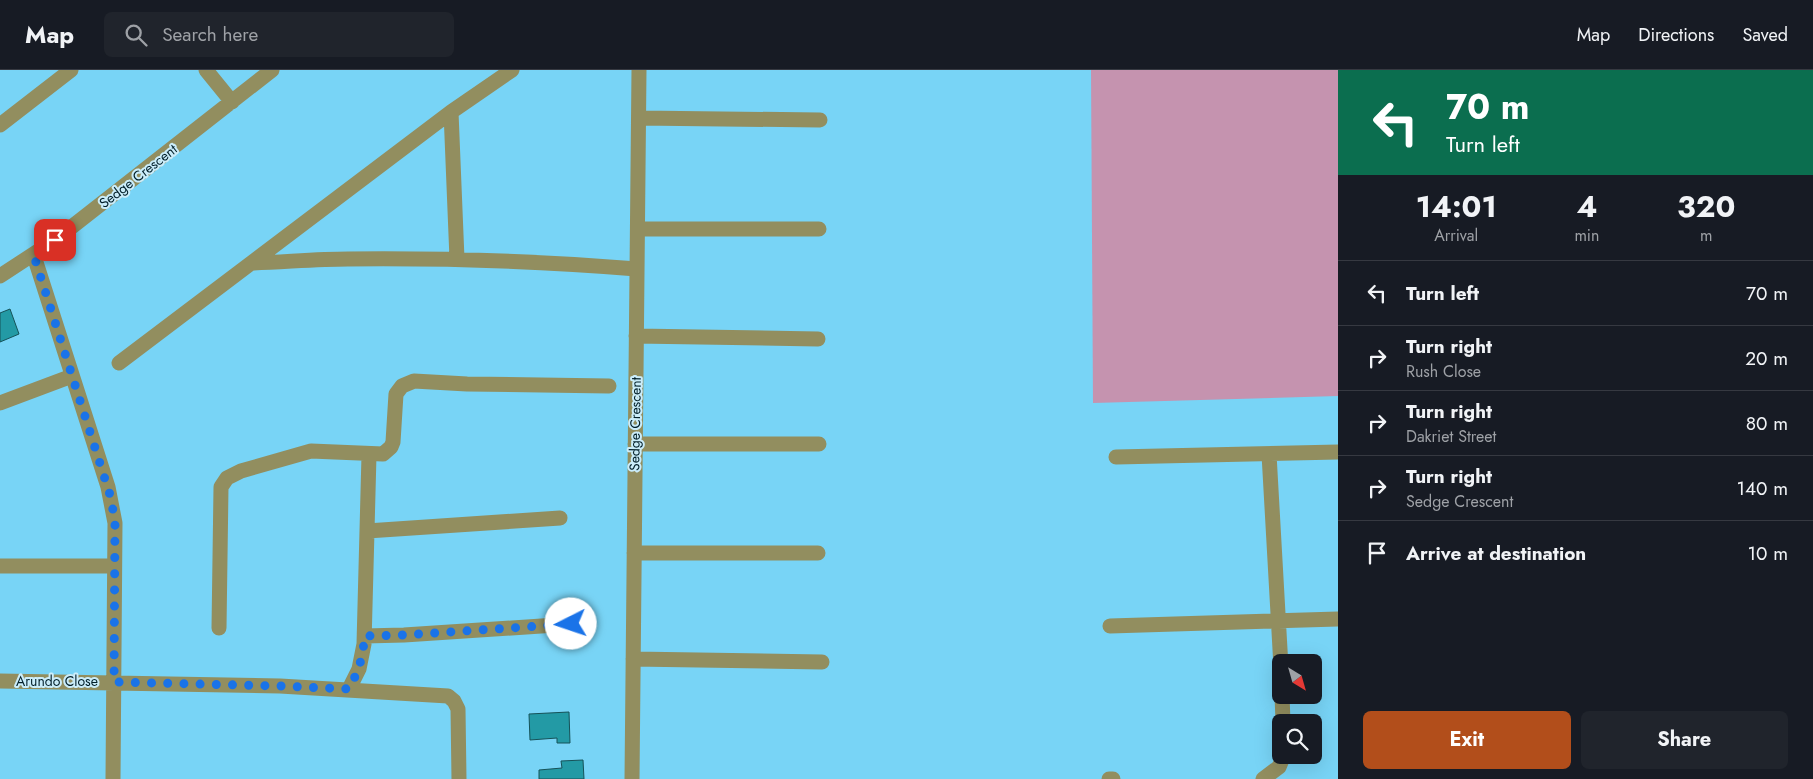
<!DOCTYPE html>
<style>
body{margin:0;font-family:Jost,sans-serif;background:#20242c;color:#f1f3f6;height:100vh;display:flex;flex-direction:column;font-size:19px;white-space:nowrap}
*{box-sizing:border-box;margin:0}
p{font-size:16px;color:#9ea1a6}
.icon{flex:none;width:28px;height:28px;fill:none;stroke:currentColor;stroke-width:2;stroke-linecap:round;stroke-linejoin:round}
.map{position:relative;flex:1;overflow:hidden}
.sheet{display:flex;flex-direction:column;background:#171b24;width:475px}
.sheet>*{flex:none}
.banner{background:#0b6e4f;color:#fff;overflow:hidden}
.needle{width:32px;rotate:143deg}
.controls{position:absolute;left:1272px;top:584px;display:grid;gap:10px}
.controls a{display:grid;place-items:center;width:50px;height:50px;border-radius:8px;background:#171b24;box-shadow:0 5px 20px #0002;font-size:25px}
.pin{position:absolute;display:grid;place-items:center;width:42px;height:42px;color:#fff;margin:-21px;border-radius:10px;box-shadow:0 2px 8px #0006}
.me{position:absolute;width:55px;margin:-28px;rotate:266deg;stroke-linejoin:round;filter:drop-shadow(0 0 4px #0008)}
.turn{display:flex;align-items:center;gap:18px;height:105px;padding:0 25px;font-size:22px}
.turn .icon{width:65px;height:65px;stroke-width:2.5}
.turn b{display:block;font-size:35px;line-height:42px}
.eta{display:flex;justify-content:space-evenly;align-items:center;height:85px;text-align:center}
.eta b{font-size:30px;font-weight:700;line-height:35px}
.cta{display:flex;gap:10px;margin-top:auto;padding:10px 25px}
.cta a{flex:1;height:58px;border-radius:8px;background:#b24e1b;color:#fff;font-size:20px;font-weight:700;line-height:58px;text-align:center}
.cta a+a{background:#20242c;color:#f1f3f6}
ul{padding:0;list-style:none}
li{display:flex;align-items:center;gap:15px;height:65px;padding:0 25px;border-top:1px solid #363941}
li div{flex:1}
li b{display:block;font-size:19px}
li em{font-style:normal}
header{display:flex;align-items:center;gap:30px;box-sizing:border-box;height:70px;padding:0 25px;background:#171b24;border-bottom:1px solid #363941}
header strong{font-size:24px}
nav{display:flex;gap:28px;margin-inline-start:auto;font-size:18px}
.search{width:350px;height:45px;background:#20242c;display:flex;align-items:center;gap:12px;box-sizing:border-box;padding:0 18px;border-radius:8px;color:#9ea1a6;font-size:19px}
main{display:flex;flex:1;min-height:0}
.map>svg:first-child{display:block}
</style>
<header>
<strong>Map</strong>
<div class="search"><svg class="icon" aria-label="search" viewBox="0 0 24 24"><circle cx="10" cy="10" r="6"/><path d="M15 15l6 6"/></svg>Search here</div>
<nav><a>Map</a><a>Directions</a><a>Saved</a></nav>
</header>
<main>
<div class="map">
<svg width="1338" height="709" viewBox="0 0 1338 709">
<rect width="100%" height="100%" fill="#78d4f6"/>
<path fill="#c593af" d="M1091,0H1338V326L1093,333Z"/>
<path fill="#239aa5" stroke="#165258" d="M10,239L19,264L0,272V243Z
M569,642L570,673H557V668L530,670L529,644Z
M583,690L584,709H539V700L562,698L561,691Z"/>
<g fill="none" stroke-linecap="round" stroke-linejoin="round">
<path stroke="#928e5f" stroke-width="15" d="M206,0L232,32
M451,42L457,189
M639,48L820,50
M0,55L71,0
M638,159H819
M34,186L108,417L115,453L113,709
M253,193C285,192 317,189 348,189C445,188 541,191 637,199
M0,206L55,170L272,0
M636,266L818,269
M119,293L451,42L512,0
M0,333L72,306
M635,374H819
M1269,384L1281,597
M1116,387L1338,382
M367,461L560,448
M634,483H818
M0,496H114
M1110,556L1338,549
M219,558L221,417L227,408L241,401L311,381L383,384L391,377L393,372L396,324L402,316L414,311L467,314L609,316
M365,566L404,565L571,554
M633,589L822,592
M0,611L280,616L448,626L454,631L458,639L459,709
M349,619L359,599L364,574L369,385
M1282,625L1283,652
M632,709L639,0
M1109,709H1113
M1263,709L1279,697L1284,685"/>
</g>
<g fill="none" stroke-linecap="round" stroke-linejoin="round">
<path stroke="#1a73e8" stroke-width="9" stroke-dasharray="0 16.2" d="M55,170L34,186L111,428L115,453L114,612L280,616L349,619C358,602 364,586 364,566L404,565L571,554"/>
</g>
<g text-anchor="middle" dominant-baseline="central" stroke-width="4" stroke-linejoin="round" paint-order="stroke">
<g font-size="14" fill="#021f29" stroke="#cbedfa">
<text transform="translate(138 106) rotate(-38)">Sedge Crescent</text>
<text transform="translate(635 354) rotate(-89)">Sedge Crescent</text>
<text x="57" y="611">Arundo Close</text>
</g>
</g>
</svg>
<div class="controls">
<a><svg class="needle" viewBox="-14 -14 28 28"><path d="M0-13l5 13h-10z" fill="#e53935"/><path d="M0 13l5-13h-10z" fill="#9ea1a6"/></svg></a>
<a><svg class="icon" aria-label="search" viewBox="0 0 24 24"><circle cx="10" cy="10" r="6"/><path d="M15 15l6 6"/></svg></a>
</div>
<div class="pin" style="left:55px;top:170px;background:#d93025"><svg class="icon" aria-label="arrive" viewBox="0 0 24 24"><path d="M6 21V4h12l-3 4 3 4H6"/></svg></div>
<svg class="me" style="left:571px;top:554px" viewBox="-20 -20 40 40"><circle r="19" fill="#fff"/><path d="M0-13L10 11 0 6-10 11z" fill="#1a73e8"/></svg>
</div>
<section class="sheet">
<div class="banner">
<div class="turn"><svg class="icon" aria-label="left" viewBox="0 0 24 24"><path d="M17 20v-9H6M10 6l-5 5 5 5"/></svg><div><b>70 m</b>Turn left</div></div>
</div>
<div class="eta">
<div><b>14:01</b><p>Arrival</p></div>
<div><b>4</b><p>min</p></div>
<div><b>320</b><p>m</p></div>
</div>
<ul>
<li><svg class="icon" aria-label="left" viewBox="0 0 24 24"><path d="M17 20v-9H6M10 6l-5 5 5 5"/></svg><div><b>Turn left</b></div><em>70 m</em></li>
<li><svg class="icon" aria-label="right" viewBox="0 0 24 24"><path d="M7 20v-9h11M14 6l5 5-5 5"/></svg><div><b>Turn right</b><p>Rush Close</p></div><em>20 m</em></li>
<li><svg class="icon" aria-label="right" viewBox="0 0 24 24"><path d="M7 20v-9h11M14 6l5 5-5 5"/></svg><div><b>Turn right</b><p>Dakriet Street</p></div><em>80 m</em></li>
<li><svg class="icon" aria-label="right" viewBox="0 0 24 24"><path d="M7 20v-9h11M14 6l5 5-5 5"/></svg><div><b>Turn right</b><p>Sedge Crescent</p></div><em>140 m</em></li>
<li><svg class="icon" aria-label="arrive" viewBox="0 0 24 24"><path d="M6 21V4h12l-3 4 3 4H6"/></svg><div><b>Arrive at destination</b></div><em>10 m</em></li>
</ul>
<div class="cta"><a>Exit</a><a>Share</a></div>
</section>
</main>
